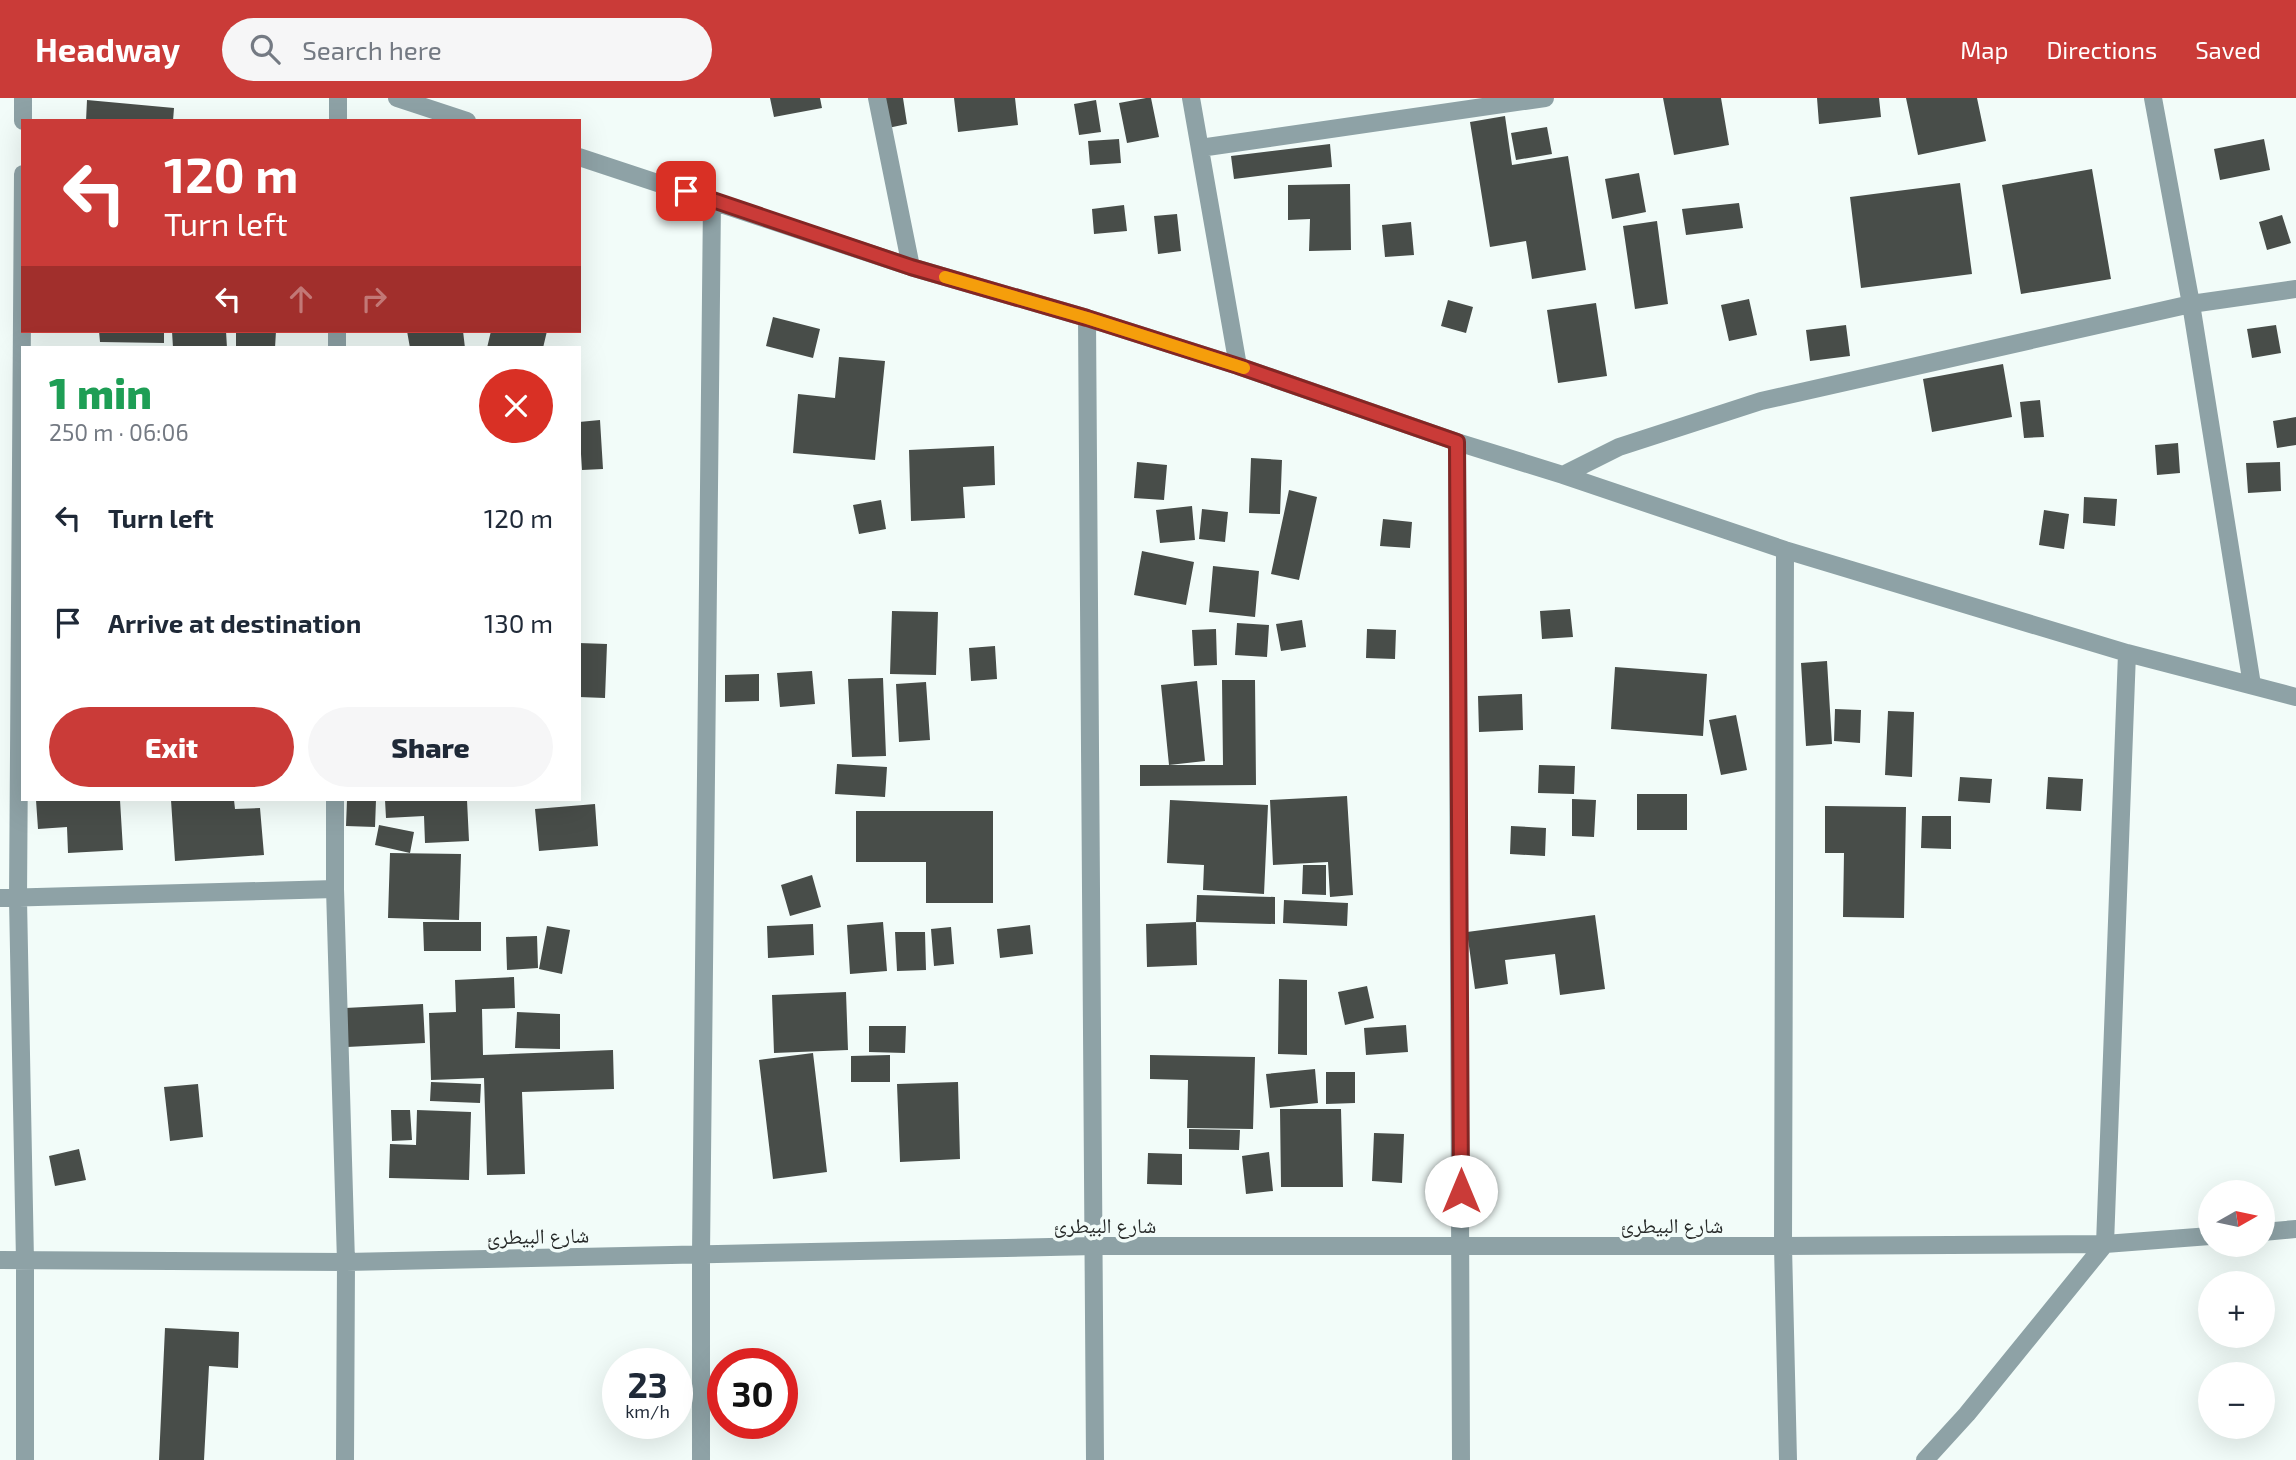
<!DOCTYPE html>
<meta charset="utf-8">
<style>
body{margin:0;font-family:"Exo 2","Noto Naskh Arabic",sans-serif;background:#f6f6f7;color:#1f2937;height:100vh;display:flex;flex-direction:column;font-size:26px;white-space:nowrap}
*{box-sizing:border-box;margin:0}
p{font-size:23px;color:#747a83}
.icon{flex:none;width:38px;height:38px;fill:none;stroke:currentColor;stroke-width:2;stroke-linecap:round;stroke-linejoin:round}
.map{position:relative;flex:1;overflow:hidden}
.drawer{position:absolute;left:21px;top:248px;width:560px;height:455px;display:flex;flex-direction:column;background:#fff;border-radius:0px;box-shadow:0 7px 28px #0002}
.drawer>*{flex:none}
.guide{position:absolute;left:21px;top:21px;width:560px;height:214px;border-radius:0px;box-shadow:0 7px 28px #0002;background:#ca3b38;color:#fff;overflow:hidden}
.needle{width:46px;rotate:81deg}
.tools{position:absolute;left:2198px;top:1082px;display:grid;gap:14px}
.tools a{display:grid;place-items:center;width:77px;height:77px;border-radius:50%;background:#fff;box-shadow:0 7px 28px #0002;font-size:35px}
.speed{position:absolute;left:602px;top:1250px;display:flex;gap:14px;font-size:35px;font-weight:700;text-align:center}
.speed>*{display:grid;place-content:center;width:91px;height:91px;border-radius:50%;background:#fff;box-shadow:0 7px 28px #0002;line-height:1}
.speed small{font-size:18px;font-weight:400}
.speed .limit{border:10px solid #d22;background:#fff;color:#111}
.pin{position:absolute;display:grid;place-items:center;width:60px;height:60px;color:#fff;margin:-30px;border-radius:14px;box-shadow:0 4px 10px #0006}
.me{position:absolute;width:77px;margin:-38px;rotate:0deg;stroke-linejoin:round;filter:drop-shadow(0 0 5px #0008)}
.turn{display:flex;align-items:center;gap:24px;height:147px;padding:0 28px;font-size:32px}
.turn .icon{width:91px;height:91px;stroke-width:2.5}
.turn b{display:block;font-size:49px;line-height:60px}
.lanes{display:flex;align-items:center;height:66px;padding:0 28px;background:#0003;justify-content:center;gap:35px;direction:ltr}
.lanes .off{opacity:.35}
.round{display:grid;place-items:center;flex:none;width:74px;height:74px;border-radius:37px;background:#f6f6f7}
.overview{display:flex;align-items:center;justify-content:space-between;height:119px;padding:0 28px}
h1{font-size:42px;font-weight:800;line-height:52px;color:#1e9e55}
.button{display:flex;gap:14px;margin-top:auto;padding:14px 28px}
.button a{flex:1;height:80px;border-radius:42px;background:#ca3b38;color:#fff;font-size:28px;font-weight:800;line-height:80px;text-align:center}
.button a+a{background:#f6f6f7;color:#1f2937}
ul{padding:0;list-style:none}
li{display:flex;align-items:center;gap:21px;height:105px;padding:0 28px}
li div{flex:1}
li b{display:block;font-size:26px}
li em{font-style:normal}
header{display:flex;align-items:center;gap:42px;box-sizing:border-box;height:98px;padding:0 35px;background:#ca3b38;color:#fff}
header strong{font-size:33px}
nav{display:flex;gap:38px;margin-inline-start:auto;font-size:24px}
.search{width:490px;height:63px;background:#f6f6f7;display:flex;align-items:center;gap:18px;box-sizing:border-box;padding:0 24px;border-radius:38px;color:#747a83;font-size:26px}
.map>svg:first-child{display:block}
</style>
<header>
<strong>Headway</strong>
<div class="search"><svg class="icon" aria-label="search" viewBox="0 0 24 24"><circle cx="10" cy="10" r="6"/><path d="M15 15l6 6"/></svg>Search here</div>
<nav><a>Map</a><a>Directions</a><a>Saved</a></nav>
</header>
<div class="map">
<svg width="2296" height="1362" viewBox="0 0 2296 1362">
<rect width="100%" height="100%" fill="#f2fcf9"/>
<path fill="#484d49" d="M770,0H820L822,10L774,19Z
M882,0H903L907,26L888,30Z
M954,0H1015L1018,27L958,34Z
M1146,0H1151L1159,39L1127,45L1119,5Z
M1663,0H1721L1729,47L1674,57Z
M1817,0H1879L1881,19L1819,26Z
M1906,0H1977L1986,43L1918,57Z
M87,2L174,10L173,23H86Z
M1096,2L1101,34L1079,37L1074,6Z
M1505,18L1512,67L1568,58L1586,172L1532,181L1526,143L1490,149L1470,24Z
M1547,29L1552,56L1516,62L1511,35Z
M1119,41L1121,65L1090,67L1088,43Z
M2264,41L2270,72L2220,82L2214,51Z
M1330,46L1332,69L1234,81L1231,58Z
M2092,71L2111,181L2021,196L2002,87Z
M1639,75L1646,114L1612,121L1605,81Z
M1960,85L1972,176L1861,190L1850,99Z
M1350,86L1351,152L1309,153L1310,121L1288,122V87Z
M1739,105L1743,130L1686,137L1682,111Z
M1124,107L1127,133L1094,136L1092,111Z
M1177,116L1181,153L1158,156L1154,118Z
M2282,117L2291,145L2267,152L2259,124Z
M1657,123L1668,206L1635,211L1623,128Z
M1411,124L1414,157L1385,159L1382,127Z
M1749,201L1757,237L1729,243L1721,207Z
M1448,202L1473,209L1466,235L1441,228Z
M1596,205L1607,278L1558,285L1547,212Z
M773,219L820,231L813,260L766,248Z
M1846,227L1850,258L1810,263L1806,232Z
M2276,227L2281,255L2252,260L2247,231Z
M99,233H164V245L100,244Z
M172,233H226L227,250H173Z
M236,233H276L275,250H236Z
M407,233H463L465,250H410Z
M491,233H547L543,250H487Z
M839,259L885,263L875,362L793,355L798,296L835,300Z
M2003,266L2012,319L1932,334L1923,281Z
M2040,302L2044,339L2024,340L2020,304Z
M2296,319V347L2277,350L2273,323Z
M600,322L603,371L582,372L579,324Z
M2178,345L2180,375L2157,377L2155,347Z
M994,348L995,387L963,389L965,420L911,423L909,352Z
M1251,360L1282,362L1280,416L1249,415Z
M1137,364L1167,367L1164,402L1134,400Z
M2280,364L2281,393L2248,395L2246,365Z
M1289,392L1317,399L1299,482L1271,476Z
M2084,399L2117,401L2115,428L2083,425Z
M881,402L886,431L859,436L853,407Z
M1192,408L1195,442L1160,445L1156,412Z
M1202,411L1228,414L1225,444L1199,441Z
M2044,412L2069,416L2064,451L2039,447Z
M1383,421L1412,424L1410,450L1380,448Z
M1142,453L1194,464L1186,507L1134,497Z
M1213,468L1259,473L1255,519L1209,514Z
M1570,511L1573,539L1542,541L1540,513Z
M892,513L938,514L936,577L890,576Z
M1302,522L1306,549L1281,553L1276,526Z
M1237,525L1269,527L1267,559L1235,557Z
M1216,531L1217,567L1194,568L1192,532Z
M1367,531L1396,532L1395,561L1366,560Z
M579,545L607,546L605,600L579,599Z
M995,548L997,581L971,583L969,550Z
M1827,563L1832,646L1806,648L1801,565Z
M1615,569L1707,576L1703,638L1611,631Z
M812,573L815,606L780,609L777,575Z
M759,576V603L725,604V577Z
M883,580L886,658L852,659L848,581Z
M1222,582H1255L1256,687L1140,688V667H1223Z
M1197,583L1205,663L1169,667L1161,587Z
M926,584L930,642L899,644L896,586Z
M1522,596L1523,632L1479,634L1478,598Z
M1835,611L1861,612L1860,645L1834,643Z
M1888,613L1914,614L1912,679L1885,677Z
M1736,617L1747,672L1721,677L1709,622Z
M837,666L887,669L885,699L835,696Z
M1539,667L1575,668L1574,696L1538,695Z
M1960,679L1992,681L1990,705L1958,703Z
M2048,679L2083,681L2081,713L2046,711Z
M1637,696H1687V732H1637Z
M1347,698L1353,797L1330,799L1328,764L1273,767L1270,702Z
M1572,701L1596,702L1594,739L1572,738Z
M36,702H120L123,752L68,755L67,729L38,731Z
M171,702H234L235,711L260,710L264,757L175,763Z
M347,702H376L375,729L346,728Z
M385,702H467L469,743L425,745L424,718L386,720Z
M1170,702L1268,707L1264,796L1203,792L1204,767L1167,765Z
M595,706L598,748L539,753L535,711Z
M1825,708L1906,709L1904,820L1843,819L1844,755H1825Z
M856,713H993V805H926V764H856Z
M1922,718H1951V751L1921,750Z
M379,727L414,734L410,755L375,747Z
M1511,728L1546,730L1545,758L1510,756Z
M390,755L461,756L459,822L388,820Z
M1303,767H1326V797L1302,796Z
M812,777L821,809L790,818L781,787Z
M1197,797L1275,799V826L1196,824Z
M1284,802L1348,805L1347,828L1283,825Z
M1595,817L1605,891L1560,897L1555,856L1505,862L1508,886L1475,891L1467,834Z
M423,824H481V853H424Z
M883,824L887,873L850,876L847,827Z
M1196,824L1197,867L1147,869L1146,826Z
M813,826L814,857L768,860L767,828Z
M1030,827L1033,856L1000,860L997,831Z
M547,828L570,832L562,876L539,871Z
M951,829L954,866L934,868L931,831Z
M895,834H925L926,872L897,873Z
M537,838L538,870L507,872L506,839Z
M514,879L515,910L482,911L483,957L613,952L614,991L522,994L525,1076L487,1077L484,980L431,982L429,915L456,914L455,882Z
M1279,881L1307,882V957L1278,956Z
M1367,888L1374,920L1345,927L1338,894Z
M846,894L848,952L774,955L772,897Z
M423,906L425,945L347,949L345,910Z
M517,914L560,916V951L515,950Z
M1406,927L1408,954L1366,957L1364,930Z
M869,928H906L905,955L869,954Z
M813,955L827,1074L773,1081L759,962Z
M890,957V984H851V958Z
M1150,957L1255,959L1253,1031L1187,1030L1188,982L1150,981Z
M1315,971L1318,1005L1270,1010L1266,976Z
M1326,974H1355V1005L1326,1006Z
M431,984L481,986L480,1005L430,1003Z
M958,984L960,1061L900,1064L897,986Z
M198,986L203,1039L170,1043L164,989Z
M1280,1011H1341L1343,1089H1281Z
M391,1012H410L412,1042L392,1043Z
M417,1012L471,1014L469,1082L389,1080L390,1046L416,1047Z
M1189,1031L1240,1032L1239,1052L1189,1051Z
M1374,1035L1404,1036L1402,1085L1372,1083Z
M79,1051L86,1082L55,1088L49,1058Z
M1269,1054L1273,1093L1246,1096L1242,1058Z
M1148,1055L1182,1056V1087L1147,1086Z
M165,1230L239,1234L238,1270L209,1268L204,1362H159Z"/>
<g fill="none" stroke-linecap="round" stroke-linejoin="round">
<path stroke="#8ea2a6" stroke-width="18" d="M397,0L467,23
M877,0L911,169
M1191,0L1238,268
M2153,0L2191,206L2252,587
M23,23V0
M338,23V0
M1200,50L1545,0
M579,59L911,169L1087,220L1238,268L1457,344L1563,377L1785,452L2127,555L2296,599
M23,76L18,801L25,1163V1362
M1087,220L1095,1362
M337,250V233
M1457,344L1461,1362
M1563,377L1619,349L1761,303L2191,206L2296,191
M1785,452L1783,1148L1788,1362
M335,702V791L346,1164L345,1362
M0,800L335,791
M2263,1134L2296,1131
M0,1162L346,1164L1095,1148H1783L2105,1146L2210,1138
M701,1362V1157L712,102
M1925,1362L1967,1316L2105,1146L2127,555"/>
</g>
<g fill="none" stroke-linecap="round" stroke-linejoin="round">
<g stroke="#832624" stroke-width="18">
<path id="route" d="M686,93L911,169L1087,220L1238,268L1457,344L1461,1093"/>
</g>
<use href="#route" stroke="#ca3b38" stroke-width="12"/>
<path stroke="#f59e0b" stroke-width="12" d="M945,179L1087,220L1244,270"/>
</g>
<g text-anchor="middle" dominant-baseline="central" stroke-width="7" stroke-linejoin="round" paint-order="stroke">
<g font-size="21" fill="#272a29" stroke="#f2fcf9">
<text x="1105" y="1126">شارع البيطرئ</text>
<text x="1672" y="1126">شارع البيطرئ</text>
<text transform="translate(538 1137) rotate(-1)">شارع البيطرئ</text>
</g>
</g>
</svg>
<div class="tools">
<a><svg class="needle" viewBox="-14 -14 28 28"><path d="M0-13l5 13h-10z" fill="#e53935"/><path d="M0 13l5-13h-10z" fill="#747a83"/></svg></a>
<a>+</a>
<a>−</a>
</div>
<div class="speed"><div>23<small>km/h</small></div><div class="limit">30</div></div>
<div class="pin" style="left:686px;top:93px;background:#d93025"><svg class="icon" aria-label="arrive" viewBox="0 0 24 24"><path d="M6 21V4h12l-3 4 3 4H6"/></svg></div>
<svg class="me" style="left:1461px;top:1093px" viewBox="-20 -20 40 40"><circle r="19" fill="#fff"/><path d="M0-13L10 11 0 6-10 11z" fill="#ca3b38"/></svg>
<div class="guide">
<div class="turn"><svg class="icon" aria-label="left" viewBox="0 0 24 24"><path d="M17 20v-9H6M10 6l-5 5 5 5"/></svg><div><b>120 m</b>Turn left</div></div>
<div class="lanes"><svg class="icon" aria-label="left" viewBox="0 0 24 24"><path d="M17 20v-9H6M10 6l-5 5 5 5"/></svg><svg class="icon off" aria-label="ahead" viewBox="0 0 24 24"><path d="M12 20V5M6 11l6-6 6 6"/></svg><svg class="icon off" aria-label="right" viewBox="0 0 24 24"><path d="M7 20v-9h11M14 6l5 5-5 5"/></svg></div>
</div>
<section class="drawer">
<div class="overview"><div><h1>1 min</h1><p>250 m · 06:06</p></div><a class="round" style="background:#d93025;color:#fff"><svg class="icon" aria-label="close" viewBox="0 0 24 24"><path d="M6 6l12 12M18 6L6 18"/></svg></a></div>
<ul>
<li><svg class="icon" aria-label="left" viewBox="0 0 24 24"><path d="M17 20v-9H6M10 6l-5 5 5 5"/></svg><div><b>Turn left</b></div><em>120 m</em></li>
<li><svg class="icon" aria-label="arrive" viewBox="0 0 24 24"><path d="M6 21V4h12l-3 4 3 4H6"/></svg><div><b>Arrive at destination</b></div><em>130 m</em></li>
</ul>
<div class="button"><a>Exit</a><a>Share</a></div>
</section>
</div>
